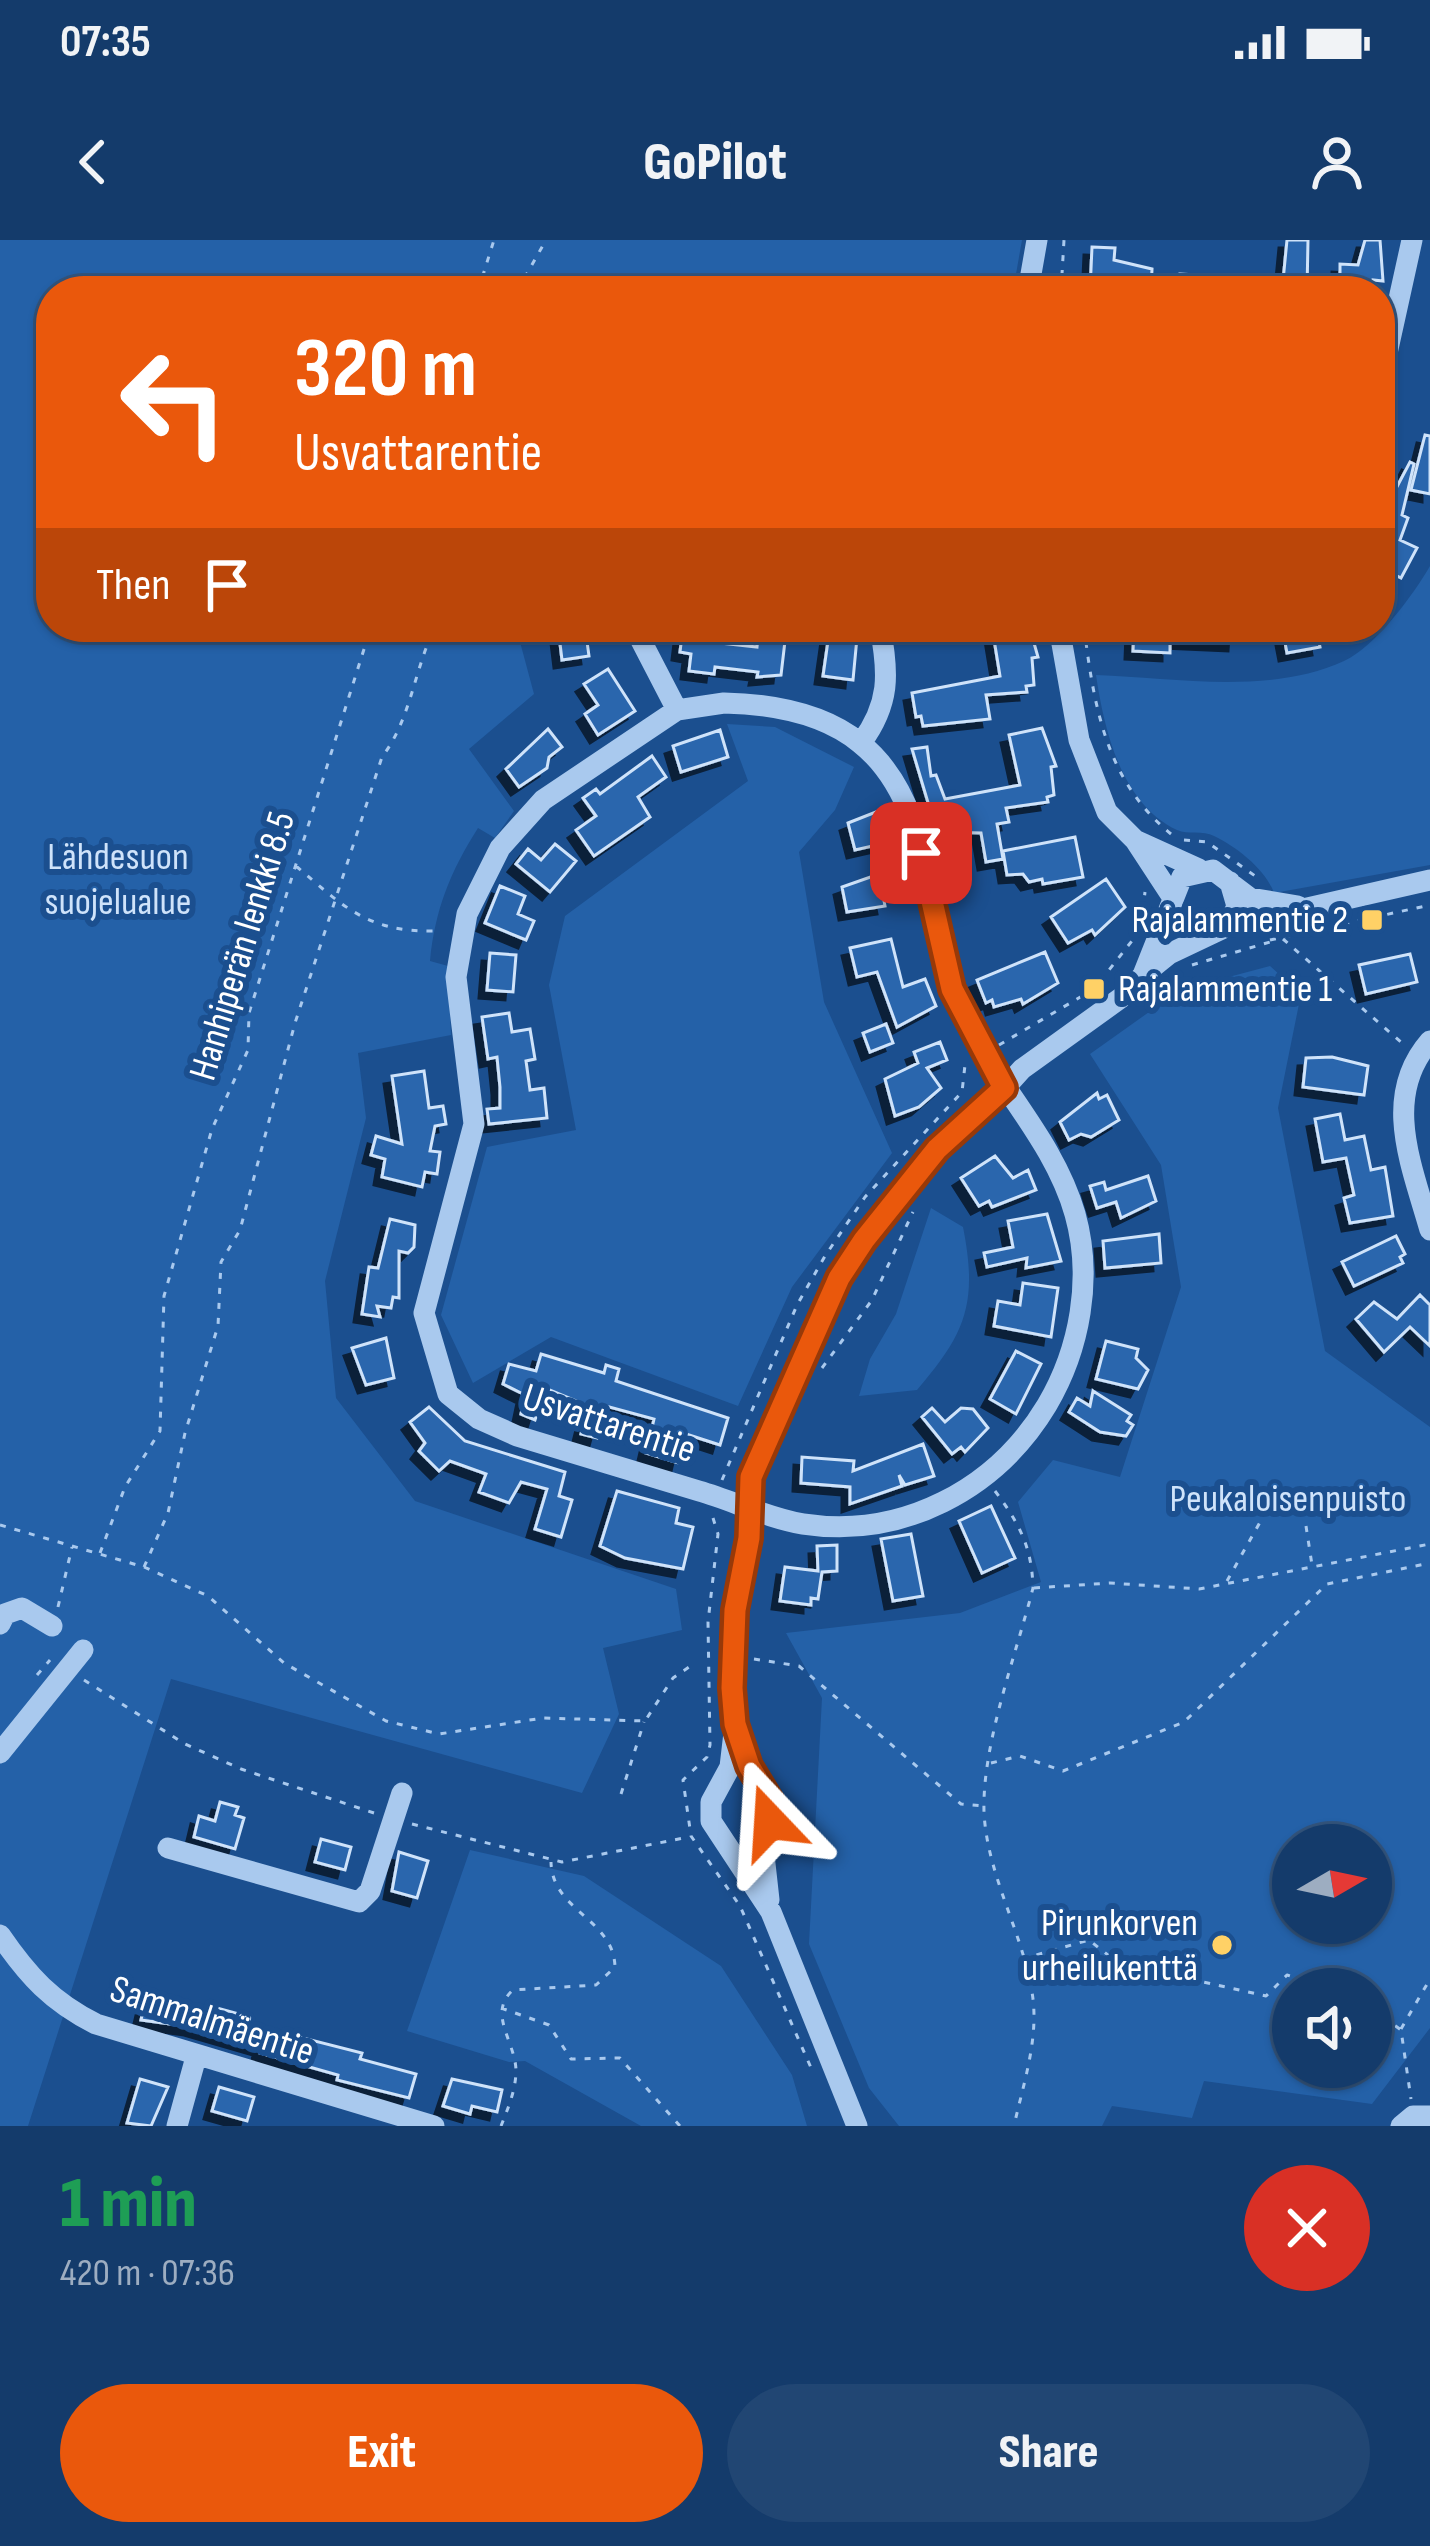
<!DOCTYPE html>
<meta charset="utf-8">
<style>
body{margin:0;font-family:"Sofia Sans Condensed",sans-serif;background:#214673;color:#f1f3f6;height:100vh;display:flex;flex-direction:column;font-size:45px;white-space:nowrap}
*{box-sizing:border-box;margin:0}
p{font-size:39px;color:#9dadc1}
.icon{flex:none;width:66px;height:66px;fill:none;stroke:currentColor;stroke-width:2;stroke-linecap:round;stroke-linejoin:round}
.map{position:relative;height:1886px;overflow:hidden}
.sheet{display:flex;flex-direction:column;background:#143b6b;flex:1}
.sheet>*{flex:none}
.hud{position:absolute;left:36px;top:36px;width:1359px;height:366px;border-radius:48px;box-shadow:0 3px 9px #0004,0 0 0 3px #33557e;background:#ea580c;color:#fff;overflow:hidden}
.needle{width:78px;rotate:81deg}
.controls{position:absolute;left:1272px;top:1584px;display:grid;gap:24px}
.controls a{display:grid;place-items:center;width:120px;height:120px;border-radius:50%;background:#143b6b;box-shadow:0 3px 9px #0004,0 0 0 3px #33557e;font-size:60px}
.pin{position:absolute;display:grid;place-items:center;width:102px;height:102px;color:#fff;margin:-51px;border-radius:24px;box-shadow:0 6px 18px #0006}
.me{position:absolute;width:132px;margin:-66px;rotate:340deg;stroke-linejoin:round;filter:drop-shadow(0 0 9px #0008)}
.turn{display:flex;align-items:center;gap:42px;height:252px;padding:0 60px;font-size:54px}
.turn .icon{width:156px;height:156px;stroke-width:2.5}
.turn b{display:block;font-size:84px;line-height:102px}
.then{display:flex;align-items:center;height:114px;padding:0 60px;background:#0003;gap:24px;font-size:45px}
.round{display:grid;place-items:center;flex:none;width:126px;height:126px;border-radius:63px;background:#214673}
.summary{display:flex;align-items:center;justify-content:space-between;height:204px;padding:0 60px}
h1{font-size:72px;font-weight:800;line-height:90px;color:#1e9e55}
.button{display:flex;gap:24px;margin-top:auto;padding:24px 60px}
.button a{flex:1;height:138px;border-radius:72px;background:#ea580c;color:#fff;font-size:48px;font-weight:800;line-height:138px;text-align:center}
.button a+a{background:#214673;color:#f1f3f6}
.status{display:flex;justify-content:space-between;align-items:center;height:84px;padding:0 60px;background:#143b6b;direction:ltr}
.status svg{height:33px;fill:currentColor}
header{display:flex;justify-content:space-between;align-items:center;height:156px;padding:0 60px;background:#143b6b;font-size:54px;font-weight:800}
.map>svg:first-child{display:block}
</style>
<div class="status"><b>07:35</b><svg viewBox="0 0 49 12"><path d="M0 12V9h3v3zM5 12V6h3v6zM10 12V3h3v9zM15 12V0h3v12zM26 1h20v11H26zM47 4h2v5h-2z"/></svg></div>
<header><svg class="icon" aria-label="back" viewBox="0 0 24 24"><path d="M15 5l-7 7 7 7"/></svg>GoPilot<svg class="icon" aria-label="person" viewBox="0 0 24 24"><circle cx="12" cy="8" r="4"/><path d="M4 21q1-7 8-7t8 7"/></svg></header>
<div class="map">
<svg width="1430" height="1886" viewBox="0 0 1430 1886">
<defs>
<filter id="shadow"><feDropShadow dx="-8" dy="8" stdDeviation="0" flood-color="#0009"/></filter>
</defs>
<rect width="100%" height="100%" fill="#1b4f8f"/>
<path fill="#2461a8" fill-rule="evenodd" d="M0,0H1022L1013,51H51V387H516L534,454L469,509L514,571L495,598L478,588C450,632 435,670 430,721L448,726L451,795L358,813L366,878L325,1041L336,1158L415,1261L676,1349L682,1390L603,1408L619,1474L582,1553L171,1439L28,1886H0Z
M1430,326V625L1274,653C1266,630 1237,607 1214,596C1203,590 1188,595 1177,590C1121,564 1104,489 1096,435C1175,438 1270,455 1344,421C1375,407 1414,354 1430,326Z
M727,484L775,487L854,527L835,570L799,612L824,762L892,913L792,1047L738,1166L551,1097L473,1143L441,1075L487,907L576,890L549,745L565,676L748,541Z
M1270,726L1301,754L1278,868L1325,1111L1430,1187V1788L1372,1864L1204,1841L1192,1878L1112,1866L1102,1886H899L869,1848L809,1704L822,1458L786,1393L960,1373L1041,1342L1018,1262L1053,1220L1120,1237L1181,1047L1161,925L1090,814L1180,750ZM1293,1605H1371V1683H1293ZM1293,1749H1371V1827H1293Z
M931,968L963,987C978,1063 966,1093 917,1150L859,1156L870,1119L896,1074Z
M470,1610L584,1636L721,1726L792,1835L807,1886H641L525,1821L509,1822L407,1791Z"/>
<path fill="#2a66ad" stroke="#cfe3fa" stroke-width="3" filter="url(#shadow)" d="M1287,0H1308L1307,51H1282Z
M1365,0H1380L1383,41L1373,40L1372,51H1340V24L1358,25Z
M1092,7L1115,8L1114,20L1152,29L1151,51H1090Z
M1180,34L1212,36L1218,51H1180Z
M1425,195L1430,196V254L1411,250Z
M1410,222L1414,224L1402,275L1408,278L1400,300L1417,308L1401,338L1380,327V279Z
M558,387H585L589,416L562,420Z
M683,387L721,388L719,403L757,407L758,397L785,401L781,435L757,437L758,432L715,427L714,434L689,431L691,414L680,412Z
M830,387H858L853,440L823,436Z
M992,387L1030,389L1038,417L1032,418L1034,445L1026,446L1027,452L986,455L990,479L923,486L921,476L916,477L912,453L1000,436Z
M1134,387H1237L1236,403L1170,400V413L1133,411Z
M1282,387H1316L1320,407L1287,413Z
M608,429L635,471L598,495L585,474L598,465L584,444Z
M1042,488L1056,526L1051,527L1054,555L1047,557L1048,562L1006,568L1009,582L997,584L1003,619L986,622L981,593L942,592L941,585L935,586L912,509L927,507L931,536L936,535L945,559L1020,545L1009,495Z
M548,489L562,507L549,517L547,528L519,547L506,529Z
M720,490L728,517L681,532L673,506Z
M652,516L666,537L638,557L650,577L594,616L576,590L596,576L583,558L596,549L600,554Z
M886,568L905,635L887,638L881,604L855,610L848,583Z
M1075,597L1083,637L1043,644L1042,639L1029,642L1023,634L1007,635L1003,611Z
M555,604L576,621L550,652L516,624L528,609L541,620Z
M879,634L885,666L847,672L842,647Z
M1106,639L1125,667L1095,695L1092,690L1068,703L1051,677Z
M500,646L525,656L518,674L534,681L526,700L485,683Z
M891,699L903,747L925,739L936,766L897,787L877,732L857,737L850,708Z
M1045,712L1058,743L1023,764L1021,759L994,767L992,760L986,763L977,740Z
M490,713L516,715L513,752L487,750Z
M1410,714L1417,742L1366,754L1359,725Z
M509,773L512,792L530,789L535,819L526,821L530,850L544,848L547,878L489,884L487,869L500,868V847L497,817L488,819L482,777Z
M886,784L893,803L870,812L863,793Z
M940,802L947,820L927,828L941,848L919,867L895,876L885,839L918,823L914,812Z
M1332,817L1368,826L1364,855L1303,847L1306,818Z
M424,831L429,868L443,866L446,884L435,886L430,911L440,912L437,934L425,932L422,947L382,937L385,919L371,915L376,896L402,904L392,836Z
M1097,853L1099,859L1107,855L1119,880L1091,897L1081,894L1069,900L1060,882Z
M1340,874L1345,900L1364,896L1371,930L1385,927L1393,976L1350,983L1344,958L1354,955L1346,918L1323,922L1315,879Z
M995,916L1013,938L1028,930L1036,950L992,967L989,961L979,966L961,938Z
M1148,936L1156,961L1121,978L1116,962L1097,968L1090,946L1104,942L1106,950Z
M1047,974L1061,1021L1026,1028L1027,1018L987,1027L984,1013L1013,1007L1008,981Z
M390,979L415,985L414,1007L408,1013L399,1011V1058L393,1057L391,1068L377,1066L380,1077L362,1074L369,1027L378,1028Z
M1159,994L1161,1023L1105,1028L1103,1001Z
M1396,996L1405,1014L1400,1017L1403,1023L1354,1046L1342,1022Z
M1023,1043L1058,1048L1051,1097L994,1086L998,1061L1020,1065Z
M1420,1055L1430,1065V1106L1410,1087L1384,1112L1356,1079L1374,1062L1397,1079Z
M386,1098L394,1138L366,1145L352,1108Z
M1106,1101L1138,1109L1136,1118L1148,1130L1138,1149L1096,1139Z
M1016,1111L1041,1124L1016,1174L990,1159Z
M541,1114L604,1133L606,1125L619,1129L616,1141L728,1178L720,1205L686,1194L679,1223L646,1213L654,1179L606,1166L597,1198L581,1194L588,1166L545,1148L535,1180L521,1174L525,1155L503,1144L509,1124L536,1131Z
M1093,1151L1131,1175L1127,1181L1133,1185L1126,1196L1100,1192L1069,1172L1077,1158L1090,1166Z
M429,1167L465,1201L565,1232L559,1256L572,1260L561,1297L535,1289L547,1249L521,1242L509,1263L479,1252L486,1234L450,1221L439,1231L419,1211L425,1203L410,1182Z
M932,1168L945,1182L961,1168L973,1169L988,1188L965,1212L961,1207L952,1214L922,1177Z
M923,1204L934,1236L905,1245L899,1235L902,1246L850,1264V1247L801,1243L802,1217L854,1221L853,1231Z
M617,1251L679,1268L676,1283L693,1287L683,1329L625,1318L600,1306Z
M991,1266L1015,1318L982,1333L959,1281Z
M911,1294L923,1356L893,1361L881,1299Z
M837,1305V1331L822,1332L818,1359L811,1358V1365L780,1361L785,1327L818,1331L817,1306Z
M220,1562L238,1567L235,1575L244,1578L235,1609L194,1597L199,1576L215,1581Z
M321,1599L351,1607L345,1630L315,1622Z
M399,1612L428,1621L417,1658L392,1651Z
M147,1755L209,1771L213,1767L250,1777L248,1784L362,1813L360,1819L416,1834L409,1858L337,1840L338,1835L260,1813L261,1807L192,1787L141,1780Z
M140,1839L168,1847L151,1886L127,1883Z
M452,1839L502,1850L497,1872L472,1866L470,1874L443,1866Z
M219,1847L254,1857L247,1881L212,1871Z"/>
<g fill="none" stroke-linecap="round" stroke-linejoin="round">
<path stroke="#a9c9ee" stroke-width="3" stroke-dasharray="6 9" stroke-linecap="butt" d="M478,51L494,0
M517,51L546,0
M1061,51L1064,0
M1084,387C1094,467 1106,541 1171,594
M1184,600L1207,602L1258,638
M296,626C343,666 367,692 433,691
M1141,685L1145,652
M1283,699L1402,803
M1270,700L1430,665
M1192,725L1270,702
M999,805L1094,749L1135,697
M822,1128L872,1060L913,972
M722,1240L797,1065L825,1016L865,957L962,852L965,825
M995,1251C1019,1283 1032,1307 1033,1348C1016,1415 982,1504 984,1572C987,1637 1025,1696 1033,1759C1038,1802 1023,1845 1014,1886
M713,1278L718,1294L708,1382L710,1505L707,1517L683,1540L691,1596L740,1666L812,1830
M0,1285L144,1327L208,1356L284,1423L386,1481L439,1494L543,1478L645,1481L673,1438L695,1423
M1306,1286L1312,1325
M100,1313L125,1247L160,1191L164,1056L212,889L248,810L249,773L371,387
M144,1327L168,1273L185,1193L218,1086L221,1022L240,990L295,783L382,517C411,479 414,430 435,387
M1227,1341L1264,1275
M1034,1348L1110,1343L1199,1349L1430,1304
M58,1367L72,1307
M754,1419L799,1426L961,1564L983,1566
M37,1435L50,1420
M84,1440L185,1504L241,1529L374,1573
M991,1523L1020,1516L1063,1531L1184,1482L1327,1344L1430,1323
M621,1554L644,1482
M412,1584L562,1622L689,1597
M1022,1719L1089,1700L1118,1723L1266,1756L1287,1735L1332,1749
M501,1768L549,1785L571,1819L620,1818L680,1886
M1371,1768L1401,1790L1411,1859
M1401,1789L1430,1739
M501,1886C508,1868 516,1850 516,1830C515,1801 487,1773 513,1750L596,1745L615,1727C614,1679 552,1671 551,1622"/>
<path stroke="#a9c9ee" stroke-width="21" d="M1028,51L1037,0
M1380,145L1412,0
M634,387L677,470
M1059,387L1079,500L1107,572L1135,600L1199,629
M724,463C771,464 822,472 860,503C937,564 925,687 961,770C992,842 1053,897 1075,974C1093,1038 1080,1109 1047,1165C996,1250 902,1299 803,1284C767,1278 734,1261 699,1251C638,1233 578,1214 517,1196L479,1179L448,1154L424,1073L474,884L456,737L467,674L500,608L543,560L677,470Z
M861,503C890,464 889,434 880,387
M1135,600L1171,655
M1228,686L1430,640
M1143,735L1169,714L1228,686L1237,666L1230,642
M1430,801C1381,857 1412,926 1430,990
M0,1384L5,1374L22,1368L52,1386
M737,1490L749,1526L771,1562L764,1615L769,1660
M0,1513L83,1410
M168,1608L359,1662L370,1651L402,1553
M0,1695C28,1736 52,1762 96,1784L434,1886
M177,1886L196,1817
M857,1886L771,1672L711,1581V1562L730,1527L735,1484L732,1404L749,1298L751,1237L839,1038L890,965L937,909L982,873L1022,829L1129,752L1143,735L1182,637L1213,630L1250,658L1298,666
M1401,1886L1413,1876H1430"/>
</g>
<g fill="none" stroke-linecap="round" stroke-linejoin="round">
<g stroke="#983908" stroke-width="30">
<path id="route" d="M770,1582L771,1562L749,1526L735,1484L732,1448L735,1370L749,1298L751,1237L839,1038L864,1000L937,909L1004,848L952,749L921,613"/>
</g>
<use href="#route" stroke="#ea580c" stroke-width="21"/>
</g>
<g fill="#ffd166" stroke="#1b4f8f" stroke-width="4.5">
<rect x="1360" y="668" width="24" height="24" rx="6"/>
<rect x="1082" y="737" width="24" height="24" rx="6"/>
<circle cx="1222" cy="1705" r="12"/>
</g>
<g text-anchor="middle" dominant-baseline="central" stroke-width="12" stroke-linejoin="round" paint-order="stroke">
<g font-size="39" fill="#cfe3fa" stroke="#1b4f8f">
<text x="118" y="617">Lähdesuon<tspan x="118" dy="45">suojelualue</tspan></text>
<text x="1288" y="1259">Peukaloisenpuisto</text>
</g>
<g font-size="39" fill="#fff" stroke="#1b4f8f" text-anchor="end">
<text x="1348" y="680">Rajalammentie 2</text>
<text x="1118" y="749" text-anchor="start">Rajalammentie 1</text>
<text x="1198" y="1683">Pirunkorven<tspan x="1198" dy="45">urheilukenttä</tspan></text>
</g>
<g font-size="39" fill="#fff" stroke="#1b4f8f">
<text transform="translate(243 706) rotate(-73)">Hanhiperän lenkki 8.5</text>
<text transform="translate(609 1184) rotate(18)">Usvattarentie</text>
<text transform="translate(212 1781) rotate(18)">Sammalmäentie</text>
</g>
</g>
</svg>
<div class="controls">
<a><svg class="needle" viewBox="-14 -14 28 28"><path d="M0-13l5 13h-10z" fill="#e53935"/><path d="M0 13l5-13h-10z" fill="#9dadc1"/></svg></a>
<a><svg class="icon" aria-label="sound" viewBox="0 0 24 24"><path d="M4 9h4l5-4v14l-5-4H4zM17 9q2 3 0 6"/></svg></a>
</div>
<div class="pin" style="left:921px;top:613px;background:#d93025"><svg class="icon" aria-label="arrive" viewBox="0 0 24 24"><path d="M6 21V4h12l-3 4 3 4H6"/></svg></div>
<svg class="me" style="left:770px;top:1582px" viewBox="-20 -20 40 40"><path d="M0-17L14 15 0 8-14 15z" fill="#ea580c" stroke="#fff" stroke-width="4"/></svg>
<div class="hud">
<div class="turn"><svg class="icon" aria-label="left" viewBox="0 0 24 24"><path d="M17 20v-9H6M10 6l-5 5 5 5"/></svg><div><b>320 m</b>Usvattarentie</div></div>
<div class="then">Then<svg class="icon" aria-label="arrive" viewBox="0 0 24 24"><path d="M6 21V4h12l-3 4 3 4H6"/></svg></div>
</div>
</div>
<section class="sheet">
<div class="summary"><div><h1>1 min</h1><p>420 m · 07:36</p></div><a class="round" style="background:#d93025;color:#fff"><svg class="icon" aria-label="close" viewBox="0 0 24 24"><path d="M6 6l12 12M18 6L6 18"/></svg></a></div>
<div class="button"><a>Exit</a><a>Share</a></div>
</section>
